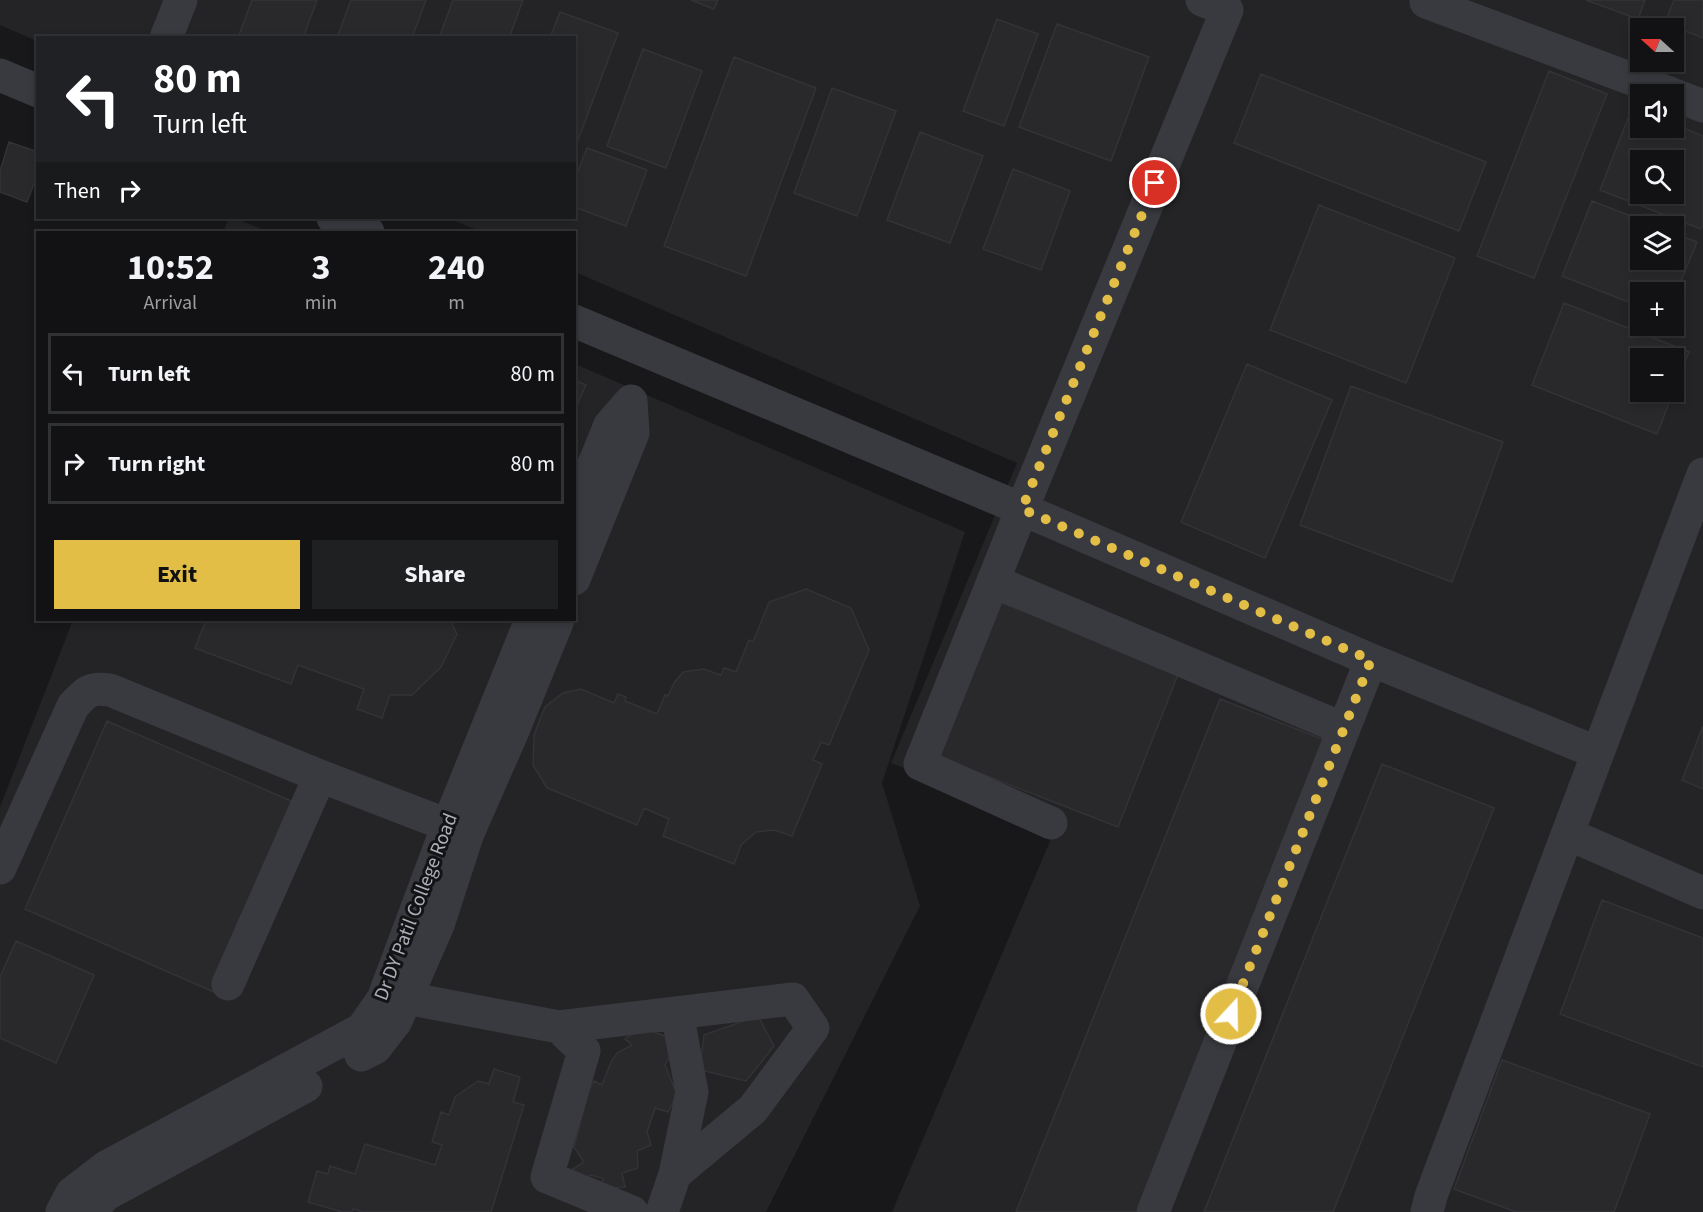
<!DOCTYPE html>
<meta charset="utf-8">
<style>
body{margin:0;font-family:"Source Sans 3",sans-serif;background:#1f2022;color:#f1f3f6;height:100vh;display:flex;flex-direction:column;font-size:22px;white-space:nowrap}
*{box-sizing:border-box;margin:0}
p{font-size:20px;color:#9c9ea0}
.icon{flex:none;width:33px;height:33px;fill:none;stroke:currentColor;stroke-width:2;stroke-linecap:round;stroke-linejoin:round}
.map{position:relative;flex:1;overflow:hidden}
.drawer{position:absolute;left:36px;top:231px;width:540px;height:390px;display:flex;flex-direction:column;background:#121214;border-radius:0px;box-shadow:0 3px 9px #0003,0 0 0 2px #313234}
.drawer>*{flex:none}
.banner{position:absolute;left:36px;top:36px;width:540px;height:183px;border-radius:0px;box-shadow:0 3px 9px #0003,0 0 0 2px #313234;background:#202124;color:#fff;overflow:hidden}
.needle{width:39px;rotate:291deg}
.controls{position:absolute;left:1630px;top:18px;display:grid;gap:12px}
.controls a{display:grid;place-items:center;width:54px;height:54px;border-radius:0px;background:#121214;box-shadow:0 3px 9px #0003,0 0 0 2px #313234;font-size:30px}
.pin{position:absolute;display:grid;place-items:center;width:51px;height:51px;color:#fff;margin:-26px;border:3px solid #fff;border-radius:50%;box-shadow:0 2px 6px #0007}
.me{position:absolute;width:66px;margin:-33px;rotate:21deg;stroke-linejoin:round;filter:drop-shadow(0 0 4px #0008)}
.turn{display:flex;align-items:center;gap:21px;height:126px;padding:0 18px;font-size:27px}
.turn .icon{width:78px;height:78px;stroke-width:2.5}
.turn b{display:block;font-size:42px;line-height:51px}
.then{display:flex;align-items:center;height:57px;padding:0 18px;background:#0003;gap:12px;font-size:22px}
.eta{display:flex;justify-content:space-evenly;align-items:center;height:102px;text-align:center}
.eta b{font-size:36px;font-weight:700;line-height:42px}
.action{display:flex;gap:12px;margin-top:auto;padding:12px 18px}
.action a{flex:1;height:69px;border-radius:0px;background:#e3be47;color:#111;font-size:24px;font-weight:700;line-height:69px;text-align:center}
.action a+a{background:#1f2022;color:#f1f3f6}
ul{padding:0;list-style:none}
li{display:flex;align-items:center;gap:18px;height:81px;margin:0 12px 9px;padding:0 6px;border:3px solid #313234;border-radius:0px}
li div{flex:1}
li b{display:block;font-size:22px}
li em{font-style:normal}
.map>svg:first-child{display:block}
</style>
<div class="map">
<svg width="1703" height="1212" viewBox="0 0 1703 1212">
<rect width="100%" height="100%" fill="#18181a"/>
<path fill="#242427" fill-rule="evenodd" d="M0,0H1703V1212H1445L1416,1201L1411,1212H892L1056,827L891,763L1017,463L575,272L574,232H482L447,218H574V38H38L37,41L0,25ZM1641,28H1674V62H1641ZM1641,94H1674V128H1641ZM1641,160H1674V194H1641ZM1641,226H1674V260H1641ZM1641,292H1674V326H1641ZM1641,358H1674V392H1641Z
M229,218H234L269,232H223Z
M575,364L965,532L882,783L920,906L766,1212H0V807L73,620H574Z"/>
<path fill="#29282b" stroke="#333236" stroke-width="1.5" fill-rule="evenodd" d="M252,0H317L303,38H238Z
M351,0H426L412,38H337Z
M453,0H523L509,38H439Z
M691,0H718L714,9Z
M1586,0H1645L1638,19Z
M1674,0H1703V38L1665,23Z
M560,12L618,33L574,151V38H550Z
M997,19L1038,34L1004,126L963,111Z
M1057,24L1149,57L1111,161L1019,127Z
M643,49L702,71L666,168L607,146Z
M734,57L816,88L746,276L664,246Z
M1549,71L1607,94L1534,278L1477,256Z
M1261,74L1486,162L1459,231L1234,143Z
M832,88L896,111L857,216L794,193Z
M1632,108L1641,111V128H1674V124L1703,136V225L1701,229L1600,190ZM1641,160H1674V194H1641Z
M920,132L983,156L950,243L887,220Z
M9,142L38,152V173L27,202L0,192V171Z
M587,148L647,170L626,226L574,207V182Z
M1013,169L1070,191L1041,270L983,249Z
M1592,201L1657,226H1641V260H1674V233L1697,242L1674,298V292H1641V307L1562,276Z
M1319,205L1455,258L1406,383L1270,330Z
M1564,303L1689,352L1657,434L1532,385ZM1641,358H1674V392H1641Z
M1247,364L1332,400L1265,558L1181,522Z
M574,380L586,385L574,412Z
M1351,386L1503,442L1452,582L1300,525Z
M806,589L851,608L869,650L829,745L821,742L813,760L822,764L792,836L774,830L756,832L741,845L734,864L663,836L669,819L644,808L637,825L547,788L533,765L534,735L545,707L563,693L581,689L614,703L618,694L626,697L625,701L657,714L665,695L668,696L674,683L683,672L703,669L721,675L724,668L736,672L749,640L753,642L769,602Z
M997,601L1179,672L1118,827L936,756Z
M206,620H450L457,634L441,667L412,695H390L382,718L357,709L364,689L298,665L291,684L195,648Z
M1220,699L1327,741L1140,1212H1016Z
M107,721L298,804L216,993L25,909Z
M1703,726V789L1682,780Z
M1382,764L1494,808L1333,1212H1204Z
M1602,900L1703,938V1067L1560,1014Z
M16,941L94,975L56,1063L0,1038V977Z
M758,1016L774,1046L746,1081L700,1070L704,1035Z
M640,1027L678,1041L665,1065L677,1095L668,1112L655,1108L647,1132L651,1145L637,1151L638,1168L622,1173L625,1187L601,1189L603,1178L590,1175L581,1183L573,1169L584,1162L574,1147L589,1090L594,1081L602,1085L611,1062L617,1053L632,1045L625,1039Z
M1502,1060L1650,1114L1614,1212H1516L1454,1189Z
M494,1069L520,1077L513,1102L524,1105L491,1212H363L353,1209L352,1212H342L308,1202L317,1171L328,1174L330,1166L355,1174L365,1144L435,1165L442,1145L432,1142L441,1112L449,1115L455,1097L478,1081L489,1084Z"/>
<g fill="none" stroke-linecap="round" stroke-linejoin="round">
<path stroke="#393a3f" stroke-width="33" d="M1426,2L1672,94
M166,38L181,0
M0,75L38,91
M1674,95L1703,106
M333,218L368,232
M574,321L1022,509L1371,660L1598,753
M574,512L610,425L631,401L633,433L574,579
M993,581L1344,729
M1051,823L920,764L1022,509L1227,10L1202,0
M1568,834L1703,893
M0,868L73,706C86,692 89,687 110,690L320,776L468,833
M228,984L320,776
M406,998L559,1027L793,999L813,1028L753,1109L675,1174L662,1212
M559,1027L584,1051L547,1177L632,1212
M361,1055L375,1048L396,1021L438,925L468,833L512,733L558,620
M675,1174L692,1092L677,1013
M62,1212L72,1193L106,1167L362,1029L383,999L448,825L531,620
M91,1212L105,1195L306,1086
M1153,1212L1371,660
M1427,1212L1431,1196L1703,474"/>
</g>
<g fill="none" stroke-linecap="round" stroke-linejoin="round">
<path stroke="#e3be47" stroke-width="10" stroke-dasharray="0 18" d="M1155,183L1022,509L1371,660L1231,1014"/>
</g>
<g text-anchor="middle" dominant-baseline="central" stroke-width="6" stroke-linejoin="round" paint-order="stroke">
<g font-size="20" fill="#acaeb9" stroke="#131315">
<text transform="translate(416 907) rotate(-69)">Dr DY Patil College Road</text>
</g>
</g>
</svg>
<div class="controls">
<a><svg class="needle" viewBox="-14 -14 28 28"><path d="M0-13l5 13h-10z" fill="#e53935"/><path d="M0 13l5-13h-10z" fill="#9c9ea0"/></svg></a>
<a><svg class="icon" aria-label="sound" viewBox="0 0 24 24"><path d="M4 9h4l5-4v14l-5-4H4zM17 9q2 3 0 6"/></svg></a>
<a><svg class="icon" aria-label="search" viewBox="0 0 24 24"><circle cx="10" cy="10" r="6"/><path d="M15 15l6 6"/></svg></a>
<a><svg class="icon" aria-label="layers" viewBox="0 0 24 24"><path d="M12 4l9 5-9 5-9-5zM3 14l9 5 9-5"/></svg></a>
<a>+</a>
<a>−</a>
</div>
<div class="pin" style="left:1155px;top:183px;background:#d93025"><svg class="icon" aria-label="arrive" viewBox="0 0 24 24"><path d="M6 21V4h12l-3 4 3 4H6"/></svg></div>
<svg class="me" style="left:1231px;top:1014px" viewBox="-20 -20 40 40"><circle r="17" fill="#e3be47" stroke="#fff" stroke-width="3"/><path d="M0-11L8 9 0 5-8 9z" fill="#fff"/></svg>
<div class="banner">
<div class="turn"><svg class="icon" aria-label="left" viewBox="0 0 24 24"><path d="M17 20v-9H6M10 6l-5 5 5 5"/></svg><div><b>80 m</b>Turn left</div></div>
<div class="then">Then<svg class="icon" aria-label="right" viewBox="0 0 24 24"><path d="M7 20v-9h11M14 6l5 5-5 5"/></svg></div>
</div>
<section class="drawer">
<div class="eta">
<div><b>10:52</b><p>Arrival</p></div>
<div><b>3</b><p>min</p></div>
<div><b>240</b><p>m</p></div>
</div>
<ul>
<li><svg class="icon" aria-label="left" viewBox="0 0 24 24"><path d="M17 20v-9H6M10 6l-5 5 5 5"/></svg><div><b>Turn left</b></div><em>80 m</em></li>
<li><svg class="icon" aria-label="right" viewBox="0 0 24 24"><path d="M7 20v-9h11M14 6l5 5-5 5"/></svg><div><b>Turn right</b></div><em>80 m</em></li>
</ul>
<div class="action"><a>Exit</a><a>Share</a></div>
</section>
</div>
